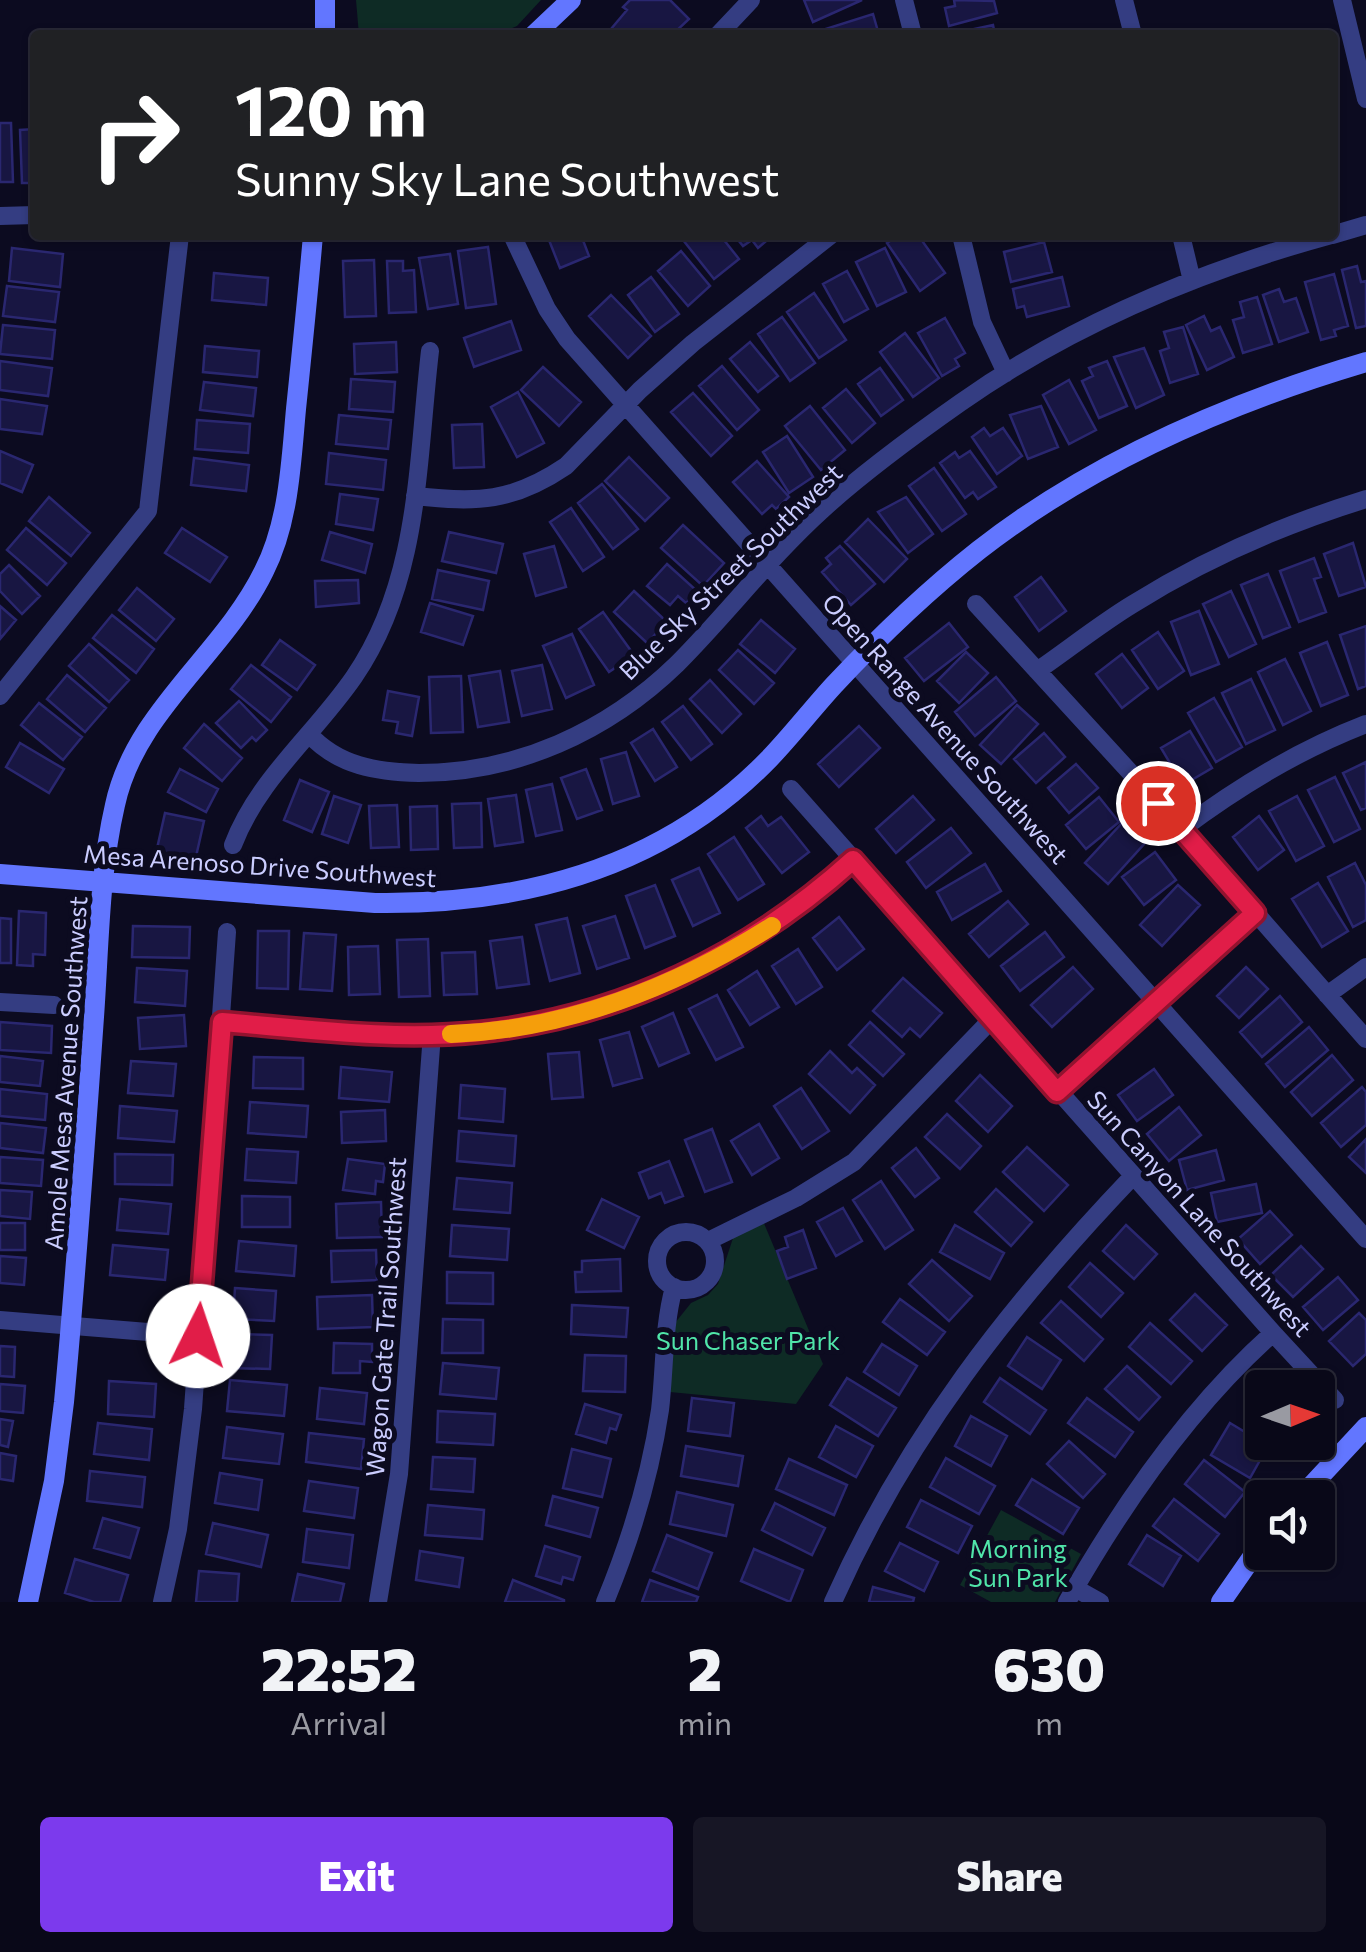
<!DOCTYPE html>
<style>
body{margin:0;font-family:Commissioner,sans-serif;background:#171625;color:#f1f3f6;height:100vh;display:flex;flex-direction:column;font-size:38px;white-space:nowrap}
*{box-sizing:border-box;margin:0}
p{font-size:32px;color:#999aa2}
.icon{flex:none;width:55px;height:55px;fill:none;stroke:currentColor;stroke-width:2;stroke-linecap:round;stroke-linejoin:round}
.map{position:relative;height:1602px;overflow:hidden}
.sheet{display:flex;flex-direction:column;background:#090818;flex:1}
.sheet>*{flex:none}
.hud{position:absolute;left:30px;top:30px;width:1308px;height:210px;border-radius:10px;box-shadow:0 2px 8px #0004,0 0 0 2px #292937;background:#202124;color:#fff;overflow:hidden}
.needle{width:65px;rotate:88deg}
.fabs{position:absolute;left:1245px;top:1370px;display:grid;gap:20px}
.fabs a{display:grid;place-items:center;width:90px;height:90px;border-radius:10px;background:#090818;box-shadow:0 2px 8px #0004,0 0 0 2px #292937;font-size:50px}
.pin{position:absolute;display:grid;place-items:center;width:85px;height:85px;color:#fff;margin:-42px;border:5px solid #fff;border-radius:50%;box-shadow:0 2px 10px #0007}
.me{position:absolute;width:110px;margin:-55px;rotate:4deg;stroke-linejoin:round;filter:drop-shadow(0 0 8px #0008)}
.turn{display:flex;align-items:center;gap:35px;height:210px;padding:0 40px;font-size:45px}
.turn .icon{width:130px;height:130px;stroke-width:2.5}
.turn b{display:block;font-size:70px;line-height:85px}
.eta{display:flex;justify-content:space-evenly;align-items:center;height:170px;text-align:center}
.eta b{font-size:60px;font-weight:800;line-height:70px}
.primary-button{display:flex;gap:20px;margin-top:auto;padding:20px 40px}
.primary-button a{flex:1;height:115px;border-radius:10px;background:#7c3aed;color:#fff;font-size:40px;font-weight:800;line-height:115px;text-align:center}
.primary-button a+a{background:#171625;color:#f1f3f6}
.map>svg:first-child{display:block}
</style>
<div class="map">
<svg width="1366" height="1602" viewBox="0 0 1366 1602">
<rect width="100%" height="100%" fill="#0c0b20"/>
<path fill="#0e2b25" d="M356,0H541L517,26L495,35H359Z
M763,1221L823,1364L796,1404L670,1392L675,1323L691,1303L708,1295L718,1284L734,1235Z
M1001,1510L1081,1554L1055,1602H991L960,1585Z"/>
<path fill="#181642" stroke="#2a2770" stroke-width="2.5" d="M630,0H670L689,19L672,35H606L627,10L623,7Z
M804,0H862L813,22Z
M954,0L994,1L997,13L949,26L945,8L955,6Z
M873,14L879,35H817L816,32Z
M993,25L995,35H952L951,34Z
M0,123H11L13,182H0Z
M35,129V183H22L20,130Z
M547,235H581L589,256L560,268Z
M689,235H720L739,259L714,279L683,240Z
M734,235H773L758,248L752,240L743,246Z
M899,235H918L945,273L920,291L887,243Z
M1044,242L1052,272L1011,282L1004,252Z
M488,247L496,304L466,308L458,251Z
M12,248L63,254L60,287L9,281Z
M885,248L906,292L877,306L856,262Z
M681,251L710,286L688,306L658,271Z
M450,254L458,304L428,309L419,258Z
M374,260L376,316L345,317L343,261Z
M387,261H403V271L414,270L416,312L389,313Z
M1357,266L1361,282L1366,281V326L1356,328L1342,270Z
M847,271L868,309L844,322L823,284Z
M214,273L268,278L266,305L212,300Z
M1334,274L1348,326L1334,330L1336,336L1321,340L1305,282Z
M651,277L679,314L655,332L628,295Z
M1062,277L1069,306L1027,317L1024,306L1017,308L1013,289Z
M7,286L59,292L55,322L3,316Z
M1279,289L1284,302L1296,298L1308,332L1279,342L1263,295Z
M814,293L846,340L819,358L787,312Z
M611,295L651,336L628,358L589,316Z
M1257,297L1272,344L1243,353L1233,320L1244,317L1240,302Z
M1204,316L1211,331L1220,327L1234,357L1207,370L1186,325Z
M782,317L815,363L790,381L758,334Z
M945,318L965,353L955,359L959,366L942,376L918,333Z
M511,321L521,350L474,367L464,338Z
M3,325L55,330L52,359L0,354Z
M1183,327L1198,374L1170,383L1160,351L1169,348L1164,332Z
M905,333L939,378L913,397L880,352Z
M396,342L397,372L355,374L354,344Z
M750,342L778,376L758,392L730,359Z
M205,346L259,351L257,377L203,372Z
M1144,348L1164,395L1136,408L1114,357Z
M0,361L52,368L48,396L0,390Z
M1107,361L1127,406L1099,418L1082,381L1093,376L1089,368Z
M722,366L759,410L737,430L699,386Z
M543,367L581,402L559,426L521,390Z
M880,368L903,400L881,416L858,384Z
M351,379L395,382L393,412L349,409Z
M1069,380L1096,430L1069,444L1043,395Z
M204,382L256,388L253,416L200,410Z
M846,389L875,423L852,443L823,408Z
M518,392L544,443L517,457L491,407Z
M693,393L732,436L711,456L671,412Z
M0,399L47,406L42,434L0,429Z
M810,406L845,450L821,470L785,426Z
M1041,406L1058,447L1028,459L1010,415Z
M339,415L391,420L388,449L336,444Z
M197,420L250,424L248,453L195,449Z
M482,424L484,467L454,468L452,425Z
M984,428L990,436L1003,428L1022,456L997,474L972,437Z
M787,436L813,477L789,493L763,452Z
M0,451L33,465L22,492L0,483Z
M970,451L996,487L978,499L973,492L965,498L940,463L955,452L959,458Z
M329,453L386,460L383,490L326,484Z
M629,457L669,498L645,521L605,481Z
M194,458L249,465L246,491L191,485Z
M757,461L789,497L776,509L772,505L762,514L733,482Z
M934,468L966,514L942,531L909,486Z
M602,484L638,529L613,549L578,503Z
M340,494L378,499L373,530L336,524Z
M49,497L90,533L71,556L29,521Z
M906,497L933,534L908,553L878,512Z
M571,508L604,557L583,571L550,522Z
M868,519L907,559L884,582L845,542Z
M683,525L724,563L703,586L661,548Z
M26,528L66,563L47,585L7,550Z
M182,528L227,557L210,582L165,553Z
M330,532L372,544L365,573L322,560Z
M449,532L503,544L496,573L442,561Z
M1353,543L1366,587L1339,596L1324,554Z
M554,546L566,587L536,596L524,554Z
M840,546L875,584L851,605L822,572L831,564L826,558Z
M1314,558L1321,577L1314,579L1326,612L1299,622L1280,571Z
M667,564L697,591L686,603L678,596L670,605L647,586Z
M9,565L40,596L22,614L0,591V574Z
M438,570L489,581L483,610L432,599Z
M1268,574L1290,627L1263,638L1241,585Z
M1041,577L1066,611L1039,631L1015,597Z
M358,580L359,603L316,607L315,581Z
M137,588L174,619L156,641L119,610Z
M634,591L667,622L647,643L614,612Z
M1231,591L1256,644L1229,657L1203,604Z
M430,603L473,616L463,645L421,632Z
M0,606L16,620L0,639Z
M1199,611L1219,664L1191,675L1171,622Z
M603,612L634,655L609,672L579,629Z
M112,615L154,649L136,673L93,638Z
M761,620L795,649L775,673L740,644Z
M949,623L968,647L924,681L905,658Z
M1366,626V686L1358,689L1340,635Z
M1158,632L1184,671L1158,689L1132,650Z
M572,634L594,685L566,698L543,646Z
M280,640L315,665L297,690L262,665Z
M1327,642L1348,695L1321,706L1300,653Z
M89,644L129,680L109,702L69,666Z
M738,650L774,683L754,704L719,670Z
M966,652L988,673L959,703L937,681Z
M1122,654L1148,688L1122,708L1096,674Z
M1285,659L1311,711L1283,725L1258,672Z
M251,665L291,697L271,722L231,689Z
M542,665L552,709L522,716L512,671Z
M500,671L509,722L478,727L469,676Z
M67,675L106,708L85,732L47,699Z
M461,676L463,732L431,733L429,677Z
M996,677L1016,701L975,736L955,712Z
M1251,679L1275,730L1246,744L1222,693Z
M710,680L741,714L722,733L690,699Z
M388,691L419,697L412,736L396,733L398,722L383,720Z
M1214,698L1242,747L1216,762L1188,713Z
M239,701L267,730L256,741L252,737L241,748L216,723Z
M39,703L82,737L63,760L21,725Z
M1017,705L1038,724L1001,764L980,745Z
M683,706L712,744L691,760L662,722Z
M204,724L242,758L222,781L184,748Z
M859,726L880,748L839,787L818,764Z
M653,729L677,767L655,781L631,743Z
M1190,731L1212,768L1183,785L1161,748Z
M1044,733L1065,757L1036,783L1014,759Z
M20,743L64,769L49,793L6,767Z
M626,752L639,796L613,804L601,759Z
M1366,762V808L1361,810L1343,773Z
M1076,764L1098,788L1069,813L1048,788Z
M180,769L218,789L206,812L168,792Z
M586,769L602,810L577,819L561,778Z
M1335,777L1360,829L1334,842L1308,790Z
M300,780L329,792L312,832L284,820Z
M552,784L562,830L536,836L526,790Z
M516,795L523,842L495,846L488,799Z
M334,796L361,805L348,843L322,834Z
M913,796L934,820L896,853L876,829Z
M1297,796L1324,846L1296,861L1269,811Z
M1099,797L1119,822L1086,849L1066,825Z
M481,803L482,847L454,848L452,804Z
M397,805L399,847L371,848L369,806Z
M437,806L438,849L411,850L410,807Z
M165,813L204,821L195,861L156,853Z
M761,816L768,826L781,817L809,852L782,873L746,828Z
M1259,816L1284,850L1258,870L1233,837Z
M1122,823L1145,843L1108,884L1085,863Z
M951,828L971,853L926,888L907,862Z
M734,837L764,884L738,900L708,854Z
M1155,852L1176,880L1144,905L1122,877Z
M1355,863L1366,885V920L1353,927L1328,877Z
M985,864L1001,891L952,920L937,892Z
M699,868L720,913L693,926L672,880Z
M1318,883L1348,931L1322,947L1292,899Z
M655,885L675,936L645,948L626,896Z
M1178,885L1200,905L1162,946L1140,925Z
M1008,901L1028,924L989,957L969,934Z
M19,911L46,913L45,955L33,954V966L17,965Z
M615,916L629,958L597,969L583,926Z
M839,917L864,949L837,970L813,938Z
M0,918L11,919V963H0Z
M567,918L580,973L550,981L536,925Z
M133,926L190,927L189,958L132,957Z
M258,931H289L288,989L257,988Z
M1045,932L1064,957L1020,991L1001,966Z
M304,933L336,935L332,991L300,989Z
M522,937L529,984L497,988L490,941Z
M428,939L430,996L399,997L397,940Z
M378,946L380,994L349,995L348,947Z
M798,949L822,987L796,1004L772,966Z
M475,952L477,994L444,995L442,953Z
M1073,967L1093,989L1052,1027L1031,1005Z
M1246,967L1268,989L1239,1018L1217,996Z
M137,968L187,971L185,1006L135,1002Z
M757,971L779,1007L750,1025L728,990Z
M903,978L942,1013L920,1037L910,1028L902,1037L873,1011Z
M717,995L743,1047L716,1060L689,1009Z
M1280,996L1302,1022L1262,1057L1240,1032Z
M673,1013L689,1053L659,1066L642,1027Z
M184,1015L186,1046L140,1049L138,1018Z
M0,1022L52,1026L51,1053L0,1050Z
M870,1022L904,1054L883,1076L849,1045Z
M1309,1027L1328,1050L1285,1087L1266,1064Z
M629,1032L642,1078L613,1086L600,1040Z
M830,1051L852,1073L857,1068L875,1085L850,1113L809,1074Z
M579,1052L583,1097L552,1099L548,1054Z
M1332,1055L1353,1080L1312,1116L1291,1092Z
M0,1056L43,1061L40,1086L0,1082Z
M254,1057L303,1058V1089L253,1088Z
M131,1061L176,1064L173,1096L128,1093Z
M341,1067L392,1072L389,1102L339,1098Z
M1154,1069L1173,1095L1137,1121L1118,1095Z
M980,1075L1012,1106L988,1132L956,1101Z
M461,1085L505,1089L503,1122L459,1118Z
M1362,1087L1366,1092V1125L1341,1147L1321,1123Z
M801,1088L829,1131L802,1149L774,1106Z
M0,1089L47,1094L45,1120L0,1116Z
M250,1102L308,1106L306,1137L248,1133Z
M120,1106L177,1111L174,1142L118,1138Z
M1179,1107L1201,1135L1169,1161L1147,1134Z
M385,1110L386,1141L342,1143L341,1112Z
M947,1114L981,1146L960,1169L925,1137Z
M0,1123L46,1128L43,1153L0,1148Z
M759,1124L779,1158L752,1175L731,1141Z
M712,1129L732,1182L705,1192L685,1140Z
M459,1131L516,1136L514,1166L457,1161Z
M1366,1139V1173L1349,1157Z
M1027,1147L1068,1185L1044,1211L1003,1172Z
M916,1148L939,1178L915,1197L892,1168Z
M247,1149L298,1152L296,1183L245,1180Z
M1216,1150L1224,1180L1187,1190L1179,1160Z
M115,1154L173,1155L172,1185L115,1184Z
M0,1157L43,1160L41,1186L0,1183Z
M348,1159L385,1164L383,1182L376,1181L375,1194L343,1190Z
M669,1161L683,1196L665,1203L661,1193L649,1198L639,1173Z
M457,1178L512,1183L510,1213L454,1209Z
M881,1181L913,1230L885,1249L853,1200Z
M1256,1184L1262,1213L1217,1222L1211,1193Z
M996,1189L1032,1222L1011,1246L975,1212Z
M0,1190L32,1192L30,1219L0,1216Z
M242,1196L290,1197V1227H242Z
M120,1199L171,1204L168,1234L117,1230Z
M602,1199L639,1217L624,1248L587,1230Z
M381,1202L382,1237L337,1238L336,1204Z
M843,1208L862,1241L836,1256L817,1222Z
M1270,1211L1292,1235L1260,1264L1238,1239Z
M0,1223H25V1250H0Z
M452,1225L509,1229L507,1260L450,1256Z
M955,1225L1004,1253L990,1279L940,1252Z
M1126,1225L1157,1254L1134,1279L1103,1251Z
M803,1230L816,1268L787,1279L777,1251L788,1247L785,1237Z
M239,1241L296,1246L294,1276L236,1271Z
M113,1245L168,1250L165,1280L110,1275Z
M1301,1246L1323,1269L1293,1297L1271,1275Z
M376,1250L377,1280L332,1282L331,1251Z
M0,1256L26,1258L24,1285L0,1283Z
M620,1259L621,1291L576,1292L575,1272H582V1261Z
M932,1260L972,1296L949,1321L909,1284Z
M1090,1263L1123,1293L1101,1317L1069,1287Z
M447,1272L493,1273V1304L447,1303Z
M1338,1277L1358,1300L1323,1330L1303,1307Z
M235,1288L276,1291L274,1321L233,1319Z
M1195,1294L1227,1325L1202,1351L1170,1320Z
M372,1295L373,1327L318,1329L317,1297Z
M900,1299L945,1332L927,1355L883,1322Z
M1061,1301L1103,1339L1084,1361L1041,1323Z
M572,1305L628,1308L626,1337L571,1334Z
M1359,1313L1366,1320V1354L1353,1366L1329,1341Z
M443,1319L483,1320V1353H442Z
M1150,1323L1192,1361L1171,1384L1129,1347Z
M231,1334L272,1335L270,1369L229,1368Z
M1027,1337L1061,1360L1042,1389L1008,1366Z
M334,1343L372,1344V1362L360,1361V1373H333Z
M882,1344L917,1366L899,1395L864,1372Z
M0,1346L15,1347L14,1377L0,1376Z
M585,1355L626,1356L625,1392L583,1391Z
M443,1363L499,1368L496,1399L440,1394Z
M1127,1366L1160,1397L1139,1420L1105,1389Z
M847,1378L896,1408L878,1436L830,1405Z
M1000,1378L1046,1410L1030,1434L984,1402Z
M230,1380L287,1385L284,1416L227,1411Z
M109,1381L156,1384L154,1417L108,1414Z
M0,1384L25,1386L23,1413L0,1411Z
M320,1388L367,1393L364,1424L317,1419Z
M692,1398L734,1403L730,1436L688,1431Z
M1087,1398L1133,1432L1115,1457L1068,1423Z
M585,1404L621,1415L616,1430L610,1428L606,1443L576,1434Z
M438,1411L495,1414L493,1445L437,1442Z
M971,1416L1007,1436L991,1466L955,1446Z
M0,1419L13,1421L8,1447L0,1445Z
M98,1423L152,1429L149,1460L94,1454Z
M1230,1423L1268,1446L1250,1478L1211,1455Z
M836,1426L873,1446L856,1477L819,1457Z
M227,1427L283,1434L279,1464L223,1458Z
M309,1433L364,1439L361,1469L306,1462Z
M1069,1441L1105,1474L1083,1498L1047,1464Z
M686,1446L743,1456L738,1486L681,1476Z
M572,1449L611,1459L602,1497L563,1488Z
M0,1453L16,1456L13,1481L0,1479Z
M433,1457L475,1459L473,1492L431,1489Z
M946,1458L995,1486L979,1514L930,1487Z
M789,1459L847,1485L834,1515L776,1489Z
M1204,1460L1245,1492L1225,1517L1185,1484Z
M90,1471L145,1477L142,1507L87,1501Z
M220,1473L262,1480L258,1510L215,1503Z
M1032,1479L1079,1508L1063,1534L1016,1505Z
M309,1481L358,1488L354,1518L304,1511Z
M677,1492L733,1505L726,1536L670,1524Z
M553,1496L598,1508L590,1537L546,1525Z
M1174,1499L1219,1534L1198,1561L1153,1526Z
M921,1500L972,1526L958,1553L907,1527Z
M775,1503L825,1528L812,1555L762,1530Z
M428,1505L484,1510L482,1539L425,1535Z
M103,1518L139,1528L130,1558L94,1548Z
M213,1523L268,1535L261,1567L206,1554Z
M307,1529L353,1535L349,1568L303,1562Z
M667,1535L712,1553L698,1589L653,1571Z
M1147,1535L1181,1556L1163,1586L1129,1564Z
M900,1543L938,1562L924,1591L885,1571Z
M545,1546L580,1557L573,1580L563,1577L561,1584L536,1576Z
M754,1549L803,1570L790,1602L741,1581Z
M420,1551L463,1558L459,1587L416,1580Z
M75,1559L128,1575L120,1602H94L65,1593Z
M199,1571L239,1574L237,1602H196Z
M298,1574L344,1584L340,1602H292Z
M513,1580L564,1600V1602H505Z
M650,1580L698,1597L696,1602H642Z
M873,1587L914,1598L913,1602H869Z"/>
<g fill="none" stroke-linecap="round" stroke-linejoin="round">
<path stroke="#343d82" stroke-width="18" d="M904,0L913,35
M1124,0L1133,35
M1342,0L1366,99
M718,35L751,0
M0,216L35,215
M512,235L547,309L567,339L1366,1239
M961,235L982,322L1006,373
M1181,235L1192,281
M1332,235L1366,225
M415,496C477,503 513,502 566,466L640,390L693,343L831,235
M976,604L1182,829L1366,1039
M1037,671C1069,649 1100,624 1133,604C1205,559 1285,524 1366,499
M0,696L148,511L180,235
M309,734C338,766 377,772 419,773C516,773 607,732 677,664C727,614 770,557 822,510C865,471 913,436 960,403C1071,325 1200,271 1331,235
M791,789L1273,1333L1335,1400
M1182,829C1238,787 1301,749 1366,724
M233,845C258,779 314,735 354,677C420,581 417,462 430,351
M1327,995L1366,967
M0,1002L54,1005
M222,1022C307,1028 395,1041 480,1032C621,1018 749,954 853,860
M1057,1092L1255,913
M657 1261a29 29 0 1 1 58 0a29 29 0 1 1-58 0Z
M708,1241L796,1198L854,1162L993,1018
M0,1320L197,1336
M1075,1588L1100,1602
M162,1602L178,1529L193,1409L227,932
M378,1602L399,1474L432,1034
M605,1602C631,1539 650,1477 660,1410C665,1368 663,1328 674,1287
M833,1602C906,1437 1010,1305 1133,1176
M1067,1602C1122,1505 1189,1408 1273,1333"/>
<path stroke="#6276ff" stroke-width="20" d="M325,35V0
M534,35L571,0
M0,874L375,903C523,905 663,868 769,759C792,735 812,709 834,685C879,637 927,591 979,550C1093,461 1228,403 1366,362
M1300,1498L1366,1427
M28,1602L54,1481L64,1402C76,1274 85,1145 94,1017C99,947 99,874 115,805C135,711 223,655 264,571C289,522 291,463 296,409C302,351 308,293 313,235
M1221,1602L1262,1543"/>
</g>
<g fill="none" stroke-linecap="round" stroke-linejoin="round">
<g stroke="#92132f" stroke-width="25">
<path id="route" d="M198,1336L222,1022C307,1029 395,1041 480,1032C621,1017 749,954 853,860L1057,1092L1255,913L1158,803"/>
</g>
<use href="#route" stroke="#e11d48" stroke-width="18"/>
<path stroke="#f59e0b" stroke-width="18" d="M451,1034C565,1030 676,987 772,926"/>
</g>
<g text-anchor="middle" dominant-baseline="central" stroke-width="10" stroke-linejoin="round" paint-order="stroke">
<g font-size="25" fill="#cbcdff" stroke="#0c0b20">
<text transform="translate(730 571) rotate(-44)">Blue Sky Street Southwest</text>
<text transform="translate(946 728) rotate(48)">Open Range Avenue Southwest</text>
<text transform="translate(260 865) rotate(4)">Mesa Arenoso Drive Southwest</text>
<text transform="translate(65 1073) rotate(-86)">Amole Mesa Avenue Southwest</text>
<text transform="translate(1200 1213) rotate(48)">Sun Canyon Lane Southwest</text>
<text transform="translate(385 1317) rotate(-86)">Wagon Gate Trail Southwest</text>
</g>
<g font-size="25" fill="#50e5a9" stroke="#0c0b20">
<text x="748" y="1340">Sun Chaser Park</text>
<text x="1018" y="1548">Morning<tspan x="1018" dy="29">Sun Park</tspan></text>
</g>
</g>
</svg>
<div class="fabs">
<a><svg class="needle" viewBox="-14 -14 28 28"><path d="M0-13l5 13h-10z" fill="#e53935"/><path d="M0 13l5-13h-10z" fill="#999aa2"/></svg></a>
<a><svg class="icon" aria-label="sound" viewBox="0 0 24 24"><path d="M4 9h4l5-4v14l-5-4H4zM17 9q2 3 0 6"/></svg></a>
</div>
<div class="pin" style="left:1158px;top:803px;background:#d93025"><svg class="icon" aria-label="arrive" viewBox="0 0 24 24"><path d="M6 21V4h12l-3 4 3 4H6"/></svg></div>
<svg class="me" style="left:198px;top:1336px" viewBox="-20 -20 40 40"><circle r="19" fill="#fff"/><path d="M0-13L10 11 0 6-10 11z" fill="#e11d48"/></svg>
<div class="hud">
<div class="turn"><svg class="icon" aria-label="right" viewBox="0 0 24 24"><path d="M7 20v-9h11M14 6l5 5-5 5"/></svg><div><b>120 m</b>Sunny Sky Lane Southwest</div></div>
</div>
</div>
<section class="sheet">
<div class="eta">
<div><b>22:52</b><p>Arrival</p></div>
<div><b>2</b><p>min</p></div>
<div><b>630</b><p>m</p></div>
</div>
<div class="primary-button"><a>Exit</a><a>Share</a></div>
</section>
